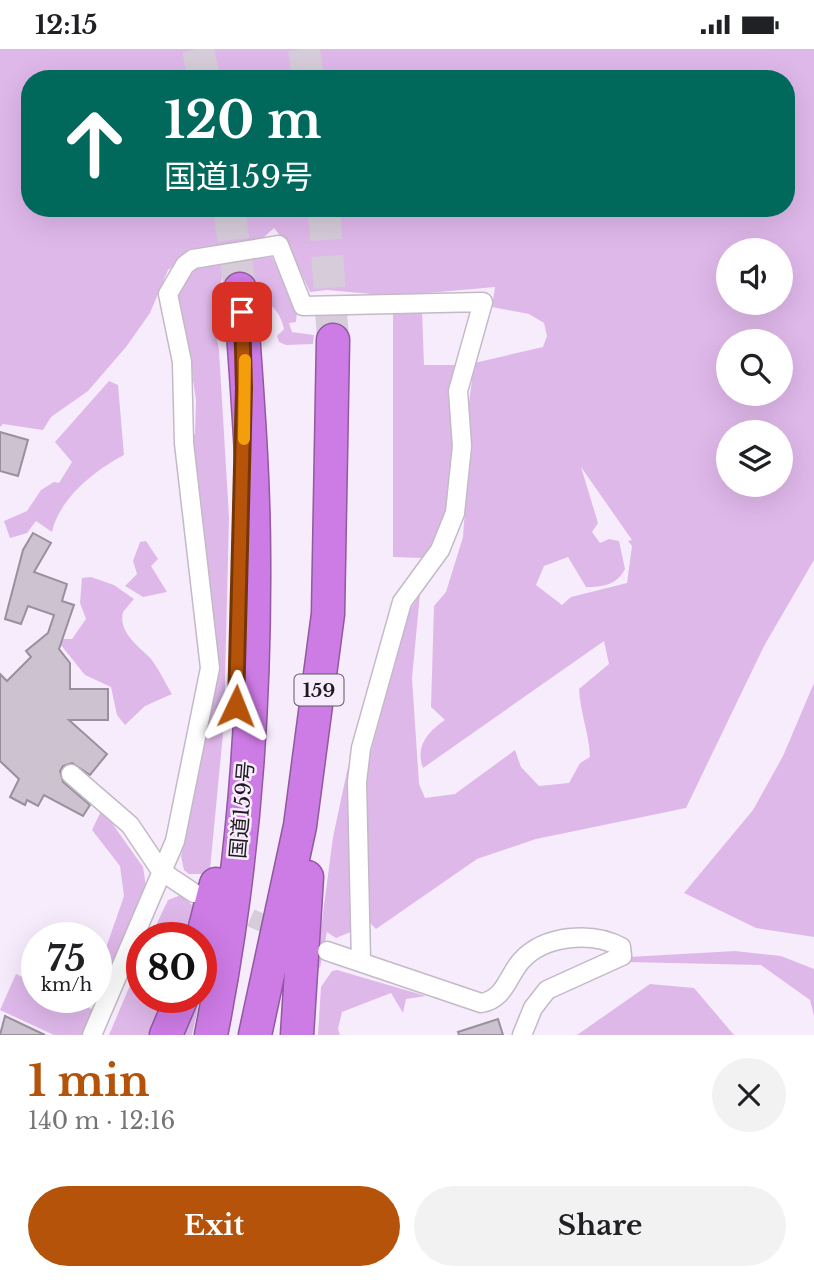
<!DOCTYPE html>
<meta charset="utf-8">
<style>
body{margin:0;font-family:"Libre Baskerville","Noto Sans JP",serif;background:#f2f2f2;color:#202124;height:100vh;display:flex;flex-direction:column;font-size:26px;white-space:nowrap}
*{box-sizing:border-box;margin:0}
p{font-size:23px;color:#757577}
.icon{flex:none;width:38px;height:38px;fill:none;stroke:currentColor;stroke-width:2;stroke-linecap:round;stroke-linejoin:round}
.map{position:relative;height:986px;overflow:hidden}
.drawer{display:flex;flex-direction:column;background:#fff;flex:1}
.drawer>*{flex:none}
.banner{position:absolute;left:21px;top:21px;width:774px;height:147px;border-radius:28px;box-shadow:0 7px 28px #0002;background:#00695c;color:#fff;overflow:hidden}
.buttons{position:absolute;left:716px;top:189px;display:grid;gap:14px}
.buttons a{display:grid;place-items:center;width:77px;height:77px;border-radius:50%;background:#fff;box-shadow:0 7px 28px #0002;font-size:35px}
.speed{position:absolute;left:21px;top:873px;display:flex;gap:14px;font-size:35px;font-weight:700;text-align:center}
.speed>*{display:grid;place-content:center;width:91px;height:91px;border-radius:50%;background:#fff;box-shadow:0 7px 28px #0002;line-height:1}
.speed small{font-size:18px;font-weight:400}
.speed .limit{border:10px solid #d22;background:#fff;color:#111}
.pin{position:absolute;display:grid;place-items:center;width:60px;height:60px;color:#fff;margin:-30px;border-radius:14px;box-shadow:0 4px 10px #0006}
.me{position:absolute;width:77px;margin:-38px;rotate:2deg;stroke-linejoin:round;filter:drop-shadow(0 0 5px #0008)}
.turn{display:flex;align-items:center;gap:24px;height:147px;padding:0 28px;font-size:32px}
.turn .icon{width:91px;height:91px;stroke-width:2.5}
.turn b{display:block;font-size:49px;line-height:60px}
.round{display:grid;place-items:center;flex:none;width:74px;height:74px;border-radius:37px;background:#f2f2f2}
.headline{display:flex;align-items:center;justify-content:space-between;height:119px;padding:0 28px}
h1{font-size:42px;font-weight:700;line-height:52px;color:#b45309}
.button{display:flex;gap:14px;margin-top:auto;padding:14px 28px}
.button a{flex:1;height:80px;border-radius:42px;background:#b45309;color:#fff;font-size:28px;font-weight:700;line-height:80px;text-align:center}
.button a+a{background:#f2f2f2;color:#202124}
.status{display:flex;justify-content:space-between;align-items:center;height:49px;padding:0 35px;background:#fff;direction:ltr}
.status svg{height:19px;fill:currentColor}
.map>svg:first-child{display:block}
</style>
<div class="status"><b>12:15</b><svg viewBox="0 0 49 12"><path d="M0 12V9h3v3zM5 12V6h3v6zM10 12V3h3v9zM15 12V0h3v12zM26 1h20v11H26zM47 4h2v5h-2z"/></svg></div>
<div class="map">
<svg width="814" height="986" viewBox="0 0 814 986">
<rect width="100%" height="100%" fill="#f7ecfb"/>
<path fill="#dfb8ea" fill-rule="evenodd" d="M0,0H814V511L764,597L686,759L536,790L477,810L376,880L367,871L364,729L407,566L420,545L412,629L419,735L425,749L455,745L515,701L521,718L539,737L569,734L580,714L590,708C589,684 580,663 579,640L609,615L604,592L423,719C415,698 427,683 445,671L431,658L434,557L446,543L463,488L470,391L468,362L474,314L543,298L547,287L544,274L529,265L492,258L495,238L394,247L327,241L310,243L288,196L274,179L263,189L196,201L168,221L150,264L126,298L88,342L51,368L43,381L3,375L0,378ZM30,30H786V159H30ZM728,201H780V254H728ZM728,292H780V345H728ZM728,383H780V436H728ZM581,418L632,491L628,492L632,497L627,534L571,548L562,556L536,536L544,517L568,508L586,538C603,538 617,536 625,520L619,492L609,490L600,494L592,483L598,474Z
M272,208L297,262L296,273L289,274L292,283L314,286L313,295L286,296L279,293L277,287L284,280C280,263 274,257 259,250C254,233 249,225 232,219L223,226L212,264L219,301L229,468L224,674L209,831L194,889H150L168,851L181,846L192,856L203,831L202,825H189L184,821L181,807L220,620L191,388L195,385L196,351L190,311L174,243L200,216Z
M422,261L424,316H455L451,335L455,413L446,474L423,509L393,508V262Z
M109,332L118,336L124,406C95,421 59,450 52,483L36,472L27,484L10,489L4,472L27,462L41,441L54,433L59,434L72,413L55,393Z
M146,492L158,510L151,517L167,543L143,548L125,537L137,525L133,512L140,493Z
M91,528L114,536L134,550L123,563C118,584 139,597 151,610C159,620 165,634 172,645L145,657L125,676L117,666L111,638L85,626L56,590H72L86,570L80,554L82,529Z
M814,634V888L756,879L684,844L753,761L783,707Z
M348,718L353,882L336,889L327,883L320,919L316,917L333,788Z
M102,760L143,818L146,838L98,956L84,950L96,948V919H99L124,847L120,817L92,781Z
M735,902L781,907L814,920V967L810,951L761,916L626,913L629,908Z
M142,908V948L174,949L158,986H109Z
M337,921L426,947L406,950L403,964L391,944L342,963L338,980L340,986H318L321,938L332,922Z
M16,925L37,935V948L67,949L96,962L86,986H54L0,961Z
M650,935L694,939L734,986H577Z
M195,949H200L192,986H180Z"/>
<path fill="#cdc2d0" stroke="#9a909d" stroke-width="2" d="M0,383L28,391L18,427L0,422Z
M33,484L51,494L34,523L67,535L62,552L74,556L59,600L70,614V640H108V671H69L107,705L90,726L72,714L63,717L60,722L63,733L90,756L83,767L44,746L38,757L27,751L25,756L10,748L19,730L0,712V625L7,632L31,608L26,602L48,584L54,566L28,557L21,575L5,570L23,501Z
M5,967L45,986H0Z
M498,970L503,986H459L458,983Z"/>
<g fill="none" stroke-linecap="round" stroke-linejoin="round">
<path stroke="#d6ccda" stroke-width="18" stroke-dasharray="18 9" stroke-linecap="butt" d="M226,858L327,902"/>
<path stroke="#d6ccda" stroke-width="32" stroke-dasharray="32 16" stroke-linecap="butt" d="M198,0L204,30
M304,0L308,30
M229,159L240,240
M324,159L333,291"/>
<g stroke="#c4b9c7" stroke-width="21">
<path id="street" d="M71,725L130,776L161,822L194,844
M327,902L481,954C505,950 507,928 521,912C544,886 592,882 621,898L622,907L547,941L533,959L522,986
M92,986L175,792L210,619L184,394L182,313L168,245L185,216L193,210L279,196L303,257L483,253L458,342L462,397L455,464L440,501L402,553L361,699L357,733L361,912"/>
</g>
<g stroke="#9059a0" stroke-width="35">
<path id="highway" d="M201,894L216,835
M166,986L182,948
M211,986C242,830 255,669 254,510C254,420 246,330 240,240
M255,986L300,777L328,565L333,291
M297,986L307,828"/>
</g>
<use href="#street" stroke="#fff" stroke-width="18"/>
<use href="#highway" stroke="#cd7be5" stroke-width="32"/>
</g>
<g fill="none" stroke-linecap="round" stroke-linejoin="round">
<g stroke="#753606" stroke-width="18">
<path id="route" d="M236,657L244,339L242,263"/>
</g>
<use href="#route" stroke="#b45309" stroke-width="12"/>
<path stroke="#f59e0b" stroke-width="12" d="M244,390L245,311"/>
</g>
<g text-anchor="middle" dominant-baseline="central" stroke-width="5" stroke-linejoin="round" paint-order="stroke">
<rect fill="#f7ecfb" stroke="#5f5961" stroke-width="2" x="294.5" y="625.5" width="49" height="31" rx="5"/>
<g font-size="19" font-weight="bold" fill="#1e1a1f">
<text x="319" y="641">159</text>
</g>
<g font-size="21" fill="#1e1a1f" stroke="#f7ecfb">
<text transform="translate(242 761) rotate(-85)">国道159号</text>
</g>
</g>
</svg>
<div class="buttons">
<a><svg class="icon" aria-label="sound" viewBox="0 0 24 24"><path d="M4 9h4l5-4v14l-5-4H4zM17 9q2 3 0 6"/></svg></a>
<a><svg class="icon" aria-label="search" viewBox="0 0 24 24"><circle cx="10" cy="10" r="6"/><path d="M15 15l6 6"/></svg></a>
<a><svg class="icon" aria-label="layers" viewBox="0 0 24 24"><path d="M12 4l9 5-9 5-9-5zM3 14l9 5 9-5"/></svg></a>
</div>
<div class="speed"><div>75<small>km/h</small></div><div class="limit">80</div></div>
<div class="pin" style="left:242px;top:263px;background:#d93025"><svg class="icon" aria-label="arrive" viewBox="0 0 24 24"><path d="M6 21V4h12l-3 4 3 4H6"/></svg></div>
<svg class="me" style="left:236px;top:657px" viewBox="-20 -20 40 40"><path d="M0-17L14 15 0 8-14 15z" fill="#b45309" stroke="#fff" stroke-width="4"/></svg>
<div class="banner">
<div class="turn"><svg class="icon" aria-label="ahead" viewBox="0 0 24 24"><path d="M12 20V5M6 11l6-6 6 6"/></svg><div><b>120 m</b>国道159号</div></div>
</div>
</div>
<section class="drawer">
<div class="headline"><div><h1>1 min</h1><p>140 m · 12:16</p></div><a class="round"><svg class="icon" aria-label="close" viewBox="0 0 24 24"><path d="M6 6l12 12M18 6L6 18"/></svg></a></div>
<div class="button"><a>Exit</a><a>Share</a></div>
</section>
